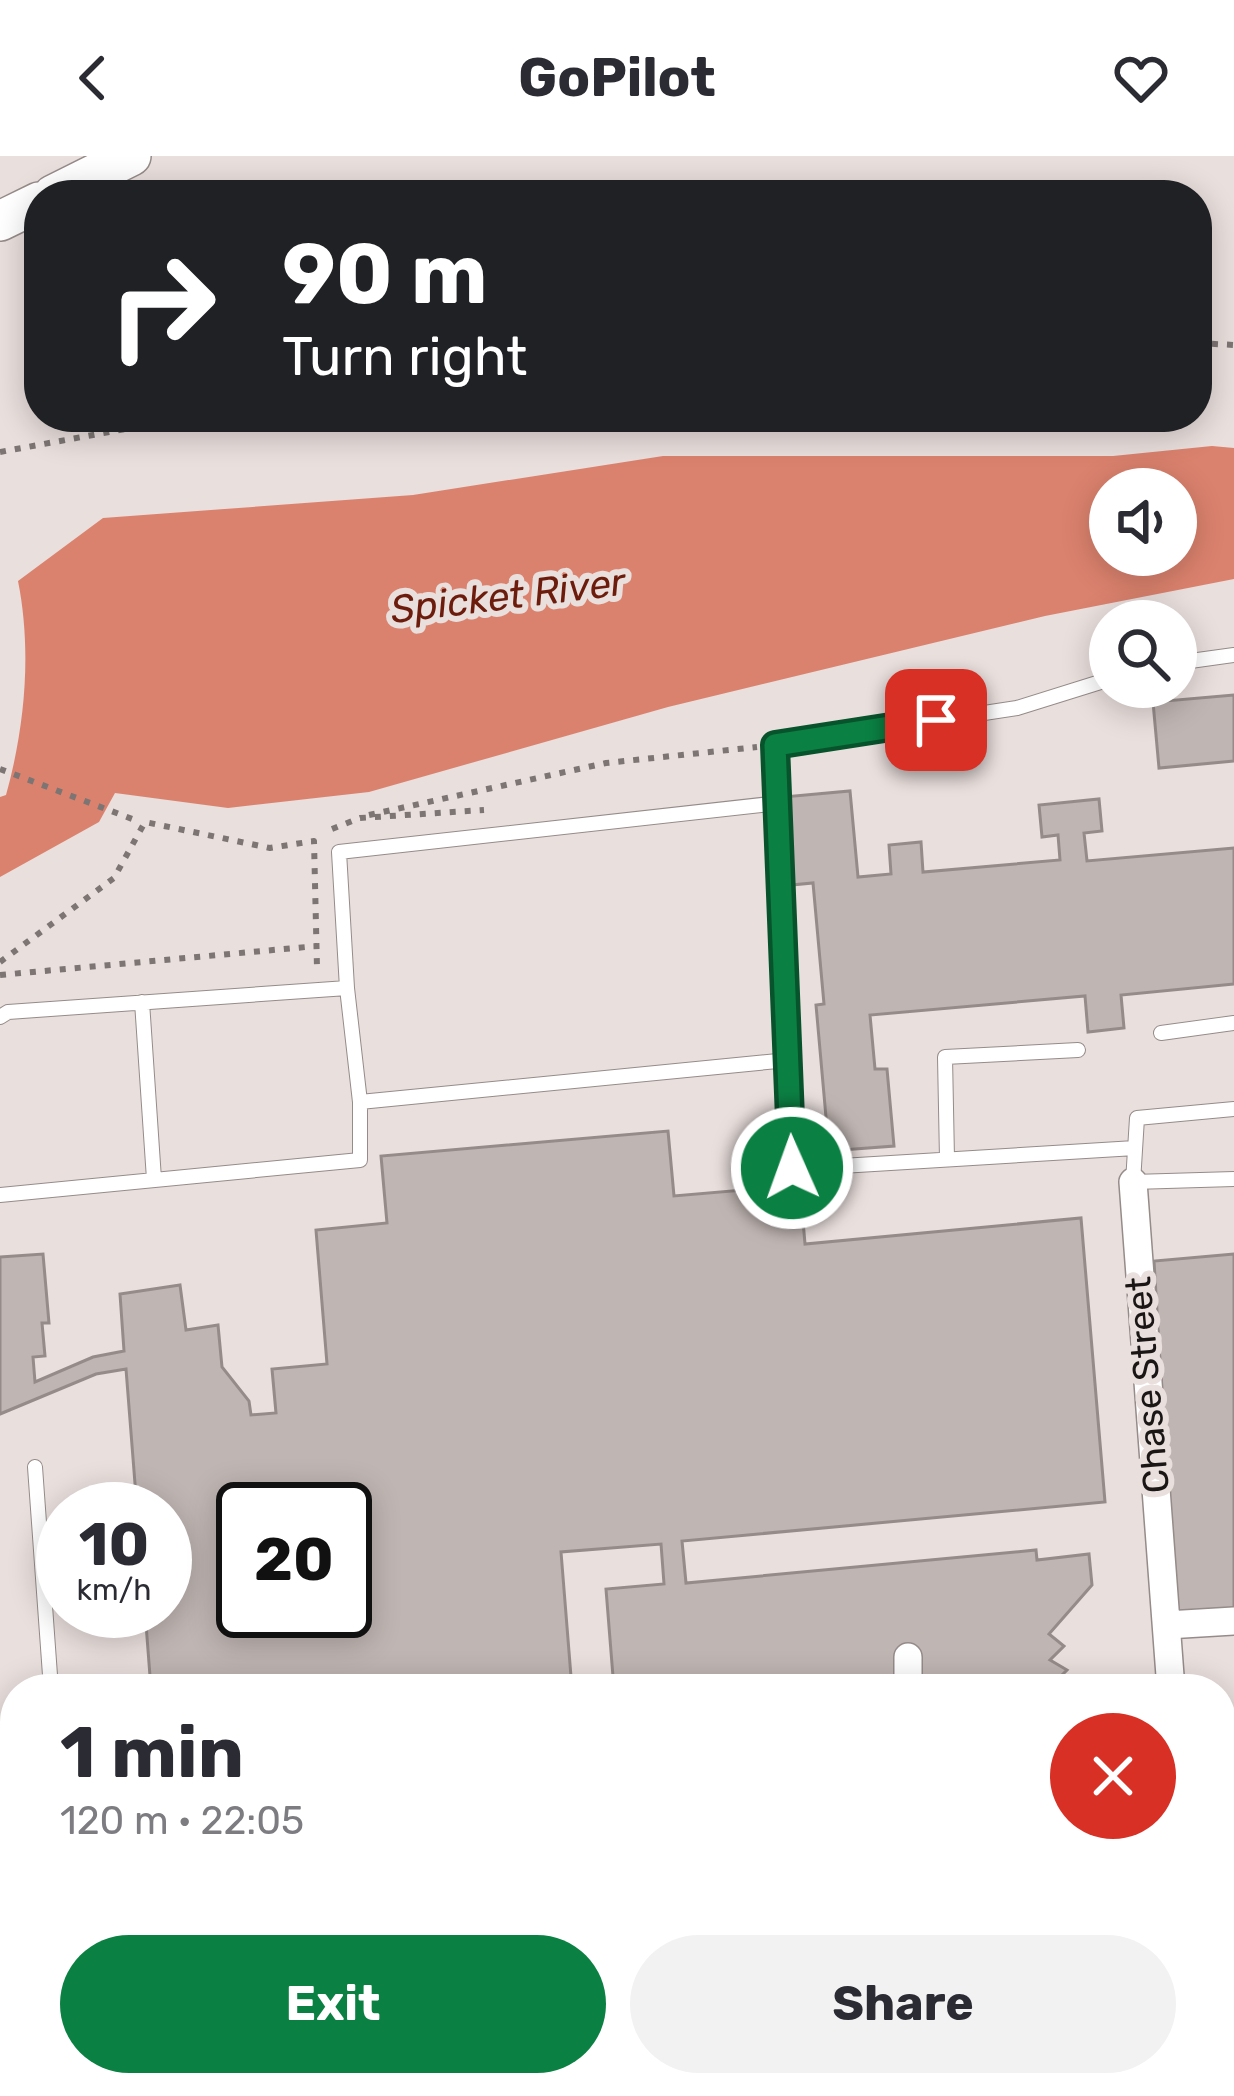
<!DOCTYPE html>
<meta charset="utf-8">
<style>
body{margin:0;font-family:Rubik,sans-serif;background:#f2f2f3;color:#2b2b33;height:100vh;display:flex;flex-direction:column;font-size:45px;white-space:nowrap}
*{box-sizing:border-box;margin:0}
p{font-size:39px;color:#7c7c81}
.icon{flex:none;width:66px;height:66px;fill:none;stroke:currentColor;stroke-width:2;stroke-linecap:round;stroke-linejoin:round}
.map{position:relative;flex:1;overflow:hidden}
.drawer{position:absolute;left:0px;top:1518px;width:1236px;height:423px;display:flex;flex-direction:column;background:#fff;border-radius:48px 48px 0 0;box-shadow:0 6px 30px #0003}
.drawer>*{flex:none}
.banner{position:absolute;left:24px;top:24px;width:1188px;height:252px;border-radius:48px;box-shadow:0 6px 30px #0003;background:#202124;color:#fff;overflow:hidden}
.tools{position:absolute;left:1089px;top:312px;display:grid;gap:24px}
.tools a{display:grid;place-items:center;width:108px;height:108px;border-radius:50%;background:#fff;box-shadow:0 6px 30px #0003;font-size:60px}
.speed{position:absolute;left:36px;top:1326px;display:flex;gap:24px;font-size:60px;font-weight:700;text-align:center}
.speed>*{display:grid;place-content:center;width:156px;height:156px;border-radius:50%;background:#fff;box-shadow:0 6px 30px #0003;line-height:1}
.speed small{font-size:30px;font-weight:400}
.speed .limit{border:6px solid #111;border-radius:18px;background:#fff;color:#111}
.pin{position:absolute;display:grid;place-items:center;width:102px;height:102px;color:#fff;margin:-51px;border-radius:24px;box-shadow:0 6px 18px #0006}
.me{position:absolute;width:132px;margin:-66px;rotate:358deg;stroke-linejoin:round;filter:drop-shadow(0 0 9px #0008)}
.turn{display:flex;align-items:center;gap:42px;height:252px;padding:0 60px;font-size:54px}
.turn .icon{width:156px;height:156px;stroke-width:2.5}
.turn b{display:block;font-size:84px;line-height:102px}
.round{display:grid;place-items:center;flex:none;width:126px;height:126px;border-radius:63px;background:#f2f2f3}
.overview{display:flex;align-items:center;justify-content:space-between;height:204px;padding:0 60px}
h1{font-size:72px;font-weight:700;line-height:90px}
.button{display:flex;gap:24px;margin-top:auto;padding:24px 60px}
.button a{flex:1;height:138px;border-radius:72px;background:#0b8043;color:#fff;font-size:48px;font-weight:700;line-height:138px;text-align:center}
.button a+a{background:#f2f2f3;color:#2b2b33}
header{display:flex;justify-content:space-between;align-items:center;height:156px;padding:0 60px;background:#fff;font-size:54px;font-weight:700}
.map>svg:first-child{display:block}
</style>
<header><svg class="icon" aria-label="back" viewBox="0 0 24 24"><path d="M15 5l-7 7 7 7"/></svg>GoPilot<svg class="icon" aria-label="heart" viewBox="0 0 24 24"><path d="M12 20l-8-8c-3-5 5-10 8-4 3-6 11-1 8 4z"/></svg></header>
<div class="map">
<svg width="1234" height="1940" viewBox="0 0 1234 1940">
<rect width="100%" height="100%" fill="#e9dfdd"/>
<path fill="#db826e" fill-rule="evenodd" d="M1212,290L1234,292V423L1045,460L668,551L369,636L228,652L115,637L99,666L0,721V641L6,639C25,571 32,495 18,425L103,362L413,339L663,300H1113ZM1110,333H1176V399H1110Z"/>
<path fill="#bfb5b2" stroke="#958c8a" stroke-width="3" fill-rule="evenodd" d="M1234,539V605L1159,612L1153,546Z
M850,635L858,721L891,718L889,689L921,686L923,716L1060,704L1058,679L1042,681L1039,649L1099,643L1102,675L1084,677L1087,705L1234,692V828L1121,839L1124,872L1088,876L1085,840L870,859L875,913H887L894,990L829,995L816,849L824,848L813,727L791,729L783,641Z
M668,975L674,1040L800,1029L805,1088L1081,1062L1105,1346L682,1385L686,1427L1036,1394L1037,1404L1089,1398L1092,1429L1049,1478L1064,1490L1050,1504L1067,1514L1053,1528L1062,1533H614L606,1433L664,1428L661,1388L561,1396L572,1533H151L145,1455H165V1353H137L126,1213L96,1218L0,1258V1101L43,1098L49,1167H42L45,1200L33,1201L35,1226L93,1201L124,1195L120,1138L180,1129L186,1174L218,1169L222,1211L249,1245L251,1259L276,1257L272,1213L327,1208L316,1074L387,1067L381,1000ZM243,1353H345V1455H243Z
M1234,1098V1452L1175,1458L1154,1105Z
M1234,1699V1738L1225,1739L1221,1700Z
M1234,1777V1812L1221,1813V1778Z
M1234,1904V1938L1220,1939L1221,1905Z
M372,1926H1059V1929L945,1940H917L916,1927L782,1940H373Z"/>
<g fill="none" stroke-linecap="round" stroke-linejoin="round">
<g stroke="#958b89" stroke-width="16">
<path id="service" d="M1176,507L1234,499
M1110,523L1017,552L775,589L792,1013L1135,992
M347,832L360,946
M142,846L154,1023
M0,861L8,856L347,832L339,696L779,647
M1161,877L1234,867
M1234,953L1137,962L1133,1026L1234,1023
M947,1003L945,901L1078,894
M0,1039L360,1004V946L788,904
M35,1311L51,1533"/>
</g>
<g stroke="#958b89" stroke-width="30">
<path id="minor" d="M1133,1026L1171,1533
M1167,1469L1234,1465
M908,1533V1501
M1221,1656L1234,1655
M269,1926L270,1940
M1206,1926L1208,1940"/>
</g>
<g stroke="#958b89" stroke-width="42">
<path id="secondary" d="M53,39L131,0
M0,65L39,46"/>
</g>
<path stroke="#7c7574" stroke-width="6" stroke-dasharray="6 9" stroke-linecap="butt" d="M1197,187L1234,189
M0,296L191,261
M0,613L135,664
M369,659L606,607L757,591
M332,673L360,662L484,654
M0,806L114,722L145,666L270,692L314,685L317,812
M0,819L317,790"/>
<use href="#service" stroke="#fff" stroke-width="14"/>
<use href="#minor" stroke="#fff" stroke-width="27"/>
<use href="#secondary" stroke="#fff" stroke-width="39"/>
</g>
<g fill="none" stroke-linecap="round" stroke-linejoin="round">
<g stroke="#07532c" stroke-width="30">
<path id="route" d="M792,1012L775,589L936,564"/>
</g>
<use href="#route" stroke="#0b8043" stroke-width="21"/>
</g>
<g text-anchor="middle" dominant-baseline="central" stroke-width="12" stroke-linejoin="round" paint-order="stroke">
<g font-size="36" fill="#191615" stroke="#e9dfdd">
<text transform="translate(1147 1229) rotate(-95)">Chase Street</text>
</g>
<g font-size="39" font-style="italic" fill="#6c1c0c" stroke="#e9dfdd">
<text transform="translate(508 440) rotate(-7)">Spicket River</text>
</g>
</g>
</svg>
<div class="tools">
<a><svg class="icon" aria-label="sound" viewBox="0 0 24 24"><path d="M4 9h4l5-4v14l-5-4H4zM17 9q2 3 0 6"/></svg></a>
<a><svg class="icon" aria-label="search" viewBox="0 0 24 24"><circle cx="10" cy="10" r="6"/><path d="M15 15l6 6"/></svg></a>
</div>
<div class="speed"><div>10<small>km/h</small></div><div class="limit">20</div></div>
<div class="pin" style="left:936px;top:564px;background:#d93025"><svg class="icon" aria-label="arrive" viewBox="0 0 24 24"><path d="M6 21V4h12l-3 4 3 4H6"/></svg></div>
<svg class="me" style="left:792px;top:1012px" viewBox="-20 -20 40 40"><circle r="17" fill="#0b8043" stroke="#fff" stroke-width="3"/><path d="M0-11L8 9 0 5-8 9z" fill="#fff"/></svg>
<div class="banner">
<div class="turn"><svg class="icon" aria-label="right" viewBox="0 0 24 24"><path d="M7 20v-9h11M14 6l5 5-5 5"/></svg><div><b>90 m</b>Turn right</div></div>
</div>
<section class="drawer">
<div class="overview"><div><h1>1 min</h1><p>120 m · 22:05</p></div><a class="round" style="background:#d93025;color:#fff"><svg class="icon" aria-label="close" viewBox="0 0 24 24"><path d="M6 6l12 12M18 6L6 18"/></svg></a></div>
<div class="button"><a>Exit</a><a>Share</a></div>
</section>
</div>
